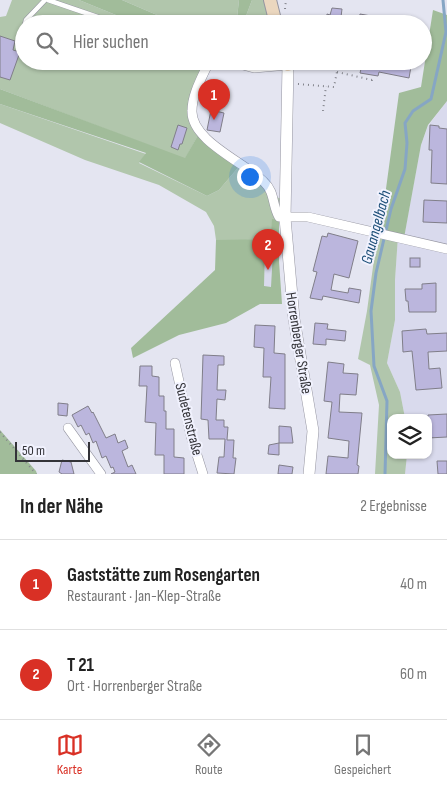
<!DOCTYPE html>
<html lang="de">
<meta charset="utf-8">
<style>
:root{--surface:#fff;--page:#f6f6f6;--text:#222;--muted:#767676;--line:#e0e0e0;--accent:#d93025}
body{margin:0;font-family:"Sofia Sans Condensed",sans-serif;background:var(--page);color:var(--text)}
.controls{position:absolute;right:15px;bottom:15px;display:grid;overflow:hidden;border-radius:10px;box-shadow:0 1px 4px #0004}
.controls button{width:45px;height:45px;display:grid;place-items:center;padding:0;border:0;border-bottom:1px solid var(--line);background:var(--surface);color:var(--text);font:25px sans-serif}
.scale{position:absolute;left:15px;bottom:12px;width:75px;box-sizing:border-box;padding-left:5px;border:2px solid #333338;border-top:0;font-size:14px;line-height:18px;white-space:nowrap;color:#333338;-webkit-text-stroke:4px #f1f2fe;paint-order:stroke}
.you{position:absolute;left:249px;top:176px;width:18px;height:18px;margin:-12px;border:4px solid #fff;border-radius:50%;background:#1a73e8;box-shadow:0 0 0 8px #1a73e833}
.badge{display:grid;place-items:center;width:32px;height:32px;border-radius:50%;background:var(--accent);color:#fff;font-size:16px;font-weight:700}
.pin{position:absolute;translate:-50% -41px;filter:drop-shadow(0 1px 2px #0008)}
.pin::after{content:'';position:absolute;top:26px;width:18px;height:15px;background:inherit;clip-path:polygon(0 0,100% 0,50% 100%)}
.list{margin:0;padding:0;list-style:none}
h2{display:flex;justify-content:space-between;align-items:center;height:65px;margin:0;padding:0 20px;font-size:21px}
h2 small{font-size:16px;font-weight:400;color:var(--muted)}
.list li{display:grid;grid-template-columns:32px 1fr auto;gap:15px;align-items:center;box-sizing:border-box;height:90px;padding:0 20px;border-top:1px solid var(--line)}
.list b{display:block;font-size:19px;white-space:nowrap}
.list p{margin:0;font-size:16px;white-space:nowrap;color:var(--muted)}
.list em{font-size:16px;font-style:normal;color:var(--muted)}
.icon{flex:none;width:28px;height:28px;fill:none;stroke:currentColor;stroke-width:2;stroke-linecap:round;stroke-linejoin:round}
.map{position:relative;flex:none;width:447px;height:474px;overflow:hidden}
.search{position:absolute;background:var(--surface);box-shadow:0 1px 4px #0004;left:15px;right:15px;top:15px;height:55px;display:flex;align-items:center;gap:12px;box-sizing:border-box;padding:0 18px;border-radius:28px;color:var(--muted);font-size:19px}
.sheet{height:245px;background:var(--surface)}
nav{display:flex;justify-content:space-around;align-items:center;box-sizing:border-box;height:70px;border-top:1px solid var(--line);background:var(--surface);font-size:14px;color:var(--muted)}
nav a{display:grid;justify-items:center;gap:2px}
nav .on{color:var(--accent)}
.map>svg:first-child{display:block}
.built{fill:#d9daed}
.green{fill:#b1c6ac}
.forest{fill:#a1bc9a;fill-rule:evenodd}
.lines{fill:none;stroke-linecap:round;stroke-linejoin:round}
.stream{stroke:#86a6c4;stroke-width:3}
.building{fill:#bbb6dd;stroke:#807e89}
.service-casing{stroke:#9595a1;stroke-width:5.5}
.minor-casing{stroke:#9595a1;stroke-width:10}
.tertiary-casing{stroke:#9595a1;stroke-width:12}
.secondary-casing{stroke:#9595a1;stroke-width:14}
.path{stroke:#83848c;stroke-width:2;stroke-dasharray:1 4;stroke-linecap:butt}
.service{stroke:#fff;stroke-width:4.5}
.minor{stroke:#fff;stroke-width:9}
.tertiary{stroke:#fff;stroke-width:11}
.secondary{stroke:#ebd7bf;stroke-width:12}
.labels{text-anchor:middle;stroke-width:4;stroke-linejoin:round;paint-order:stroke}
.street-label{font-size:15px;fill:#333338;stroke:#f1f2fe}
.water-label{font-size:16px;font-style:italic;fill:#1d4f78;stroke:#f1f2fe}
</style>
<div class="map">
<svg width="447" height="474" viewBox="0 0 447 474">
<rect width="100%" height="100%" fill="#e4e5f1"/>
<!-- built -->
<g class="built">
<path d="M 447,101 L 447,474 L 405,474 L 407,455 L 428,455 L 428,418 L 405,418 L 400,392 L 387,363 L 395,320 L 395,280 L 398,236 L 404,237 L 421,145 L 428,126 Z"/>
<path d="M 265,252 L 273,252 L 272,287 L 264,287 Z"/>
</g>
<!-- green -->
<g class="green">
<path d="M 12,0 L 79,0 L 138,24 L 24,24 L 24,61 L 206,61 L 191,113 L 201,130 L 185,159 L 0,89 L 0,17 L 6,16 Z"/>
<path d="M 122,0 L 239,0 L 237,18 L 218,24 L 178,24 Z"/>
<path d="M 252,0 L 264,0 L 271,24 L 243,24 Z"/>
<path d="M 0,104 L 146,154 L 139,163 L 207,196 L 219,190 L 242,163 L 275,196 L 281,199 C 280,210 280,227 270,235 C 261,242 227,240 216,240 L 214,226 L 206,212 L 159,185 L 85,160 L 0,123 Z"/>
<path d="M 378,230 L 398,236 L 395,280 L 395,320 L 387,363 L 400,392 L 405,418 L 391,418 L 391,455 L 407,455 L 405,474 L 375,474 L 379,405 L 370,365 L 358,359 L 367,311 Z"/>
</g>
<!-- forest -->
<g class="forest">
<path d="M 79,0 L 122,0 L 178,24 L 138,24 Z"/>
<path d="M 239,0 L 252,0 L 243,24 L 218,24 L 237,18 Z"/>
<path d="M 433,10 L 447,15 L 447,101 L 428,125 L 421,145 L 404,238 L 373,229 L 374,217 L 382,218 L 399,93 L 421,87 Z"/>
<path d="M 0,89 L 185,158 L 201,130 L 242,163 L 219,190 L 207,196 L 139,162 L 146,153 L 0,104 Z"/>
<path d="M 272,219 L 279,220 L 279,261 L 282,304 L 260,304 L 226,323 L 179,335 L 133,358 L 131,348 L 215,270 L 216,240 L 263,239 L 271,235 ZM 265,252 L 273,252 L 271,287 L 264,286 Z"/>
<path d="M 0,430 L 36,471 L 37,474 L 0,474 Z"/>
</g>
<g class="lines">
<!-- stream -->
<path class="stream" d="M 385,474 L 387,401 L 374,366 L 371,311 L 376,273 L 391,209 L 405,169 L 407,143 L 405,123 L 413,111 L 431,99 L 446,32 L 443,0"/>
</g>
<!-- building -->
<g class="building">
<path d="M 332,8 L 342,9 L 341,17 L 358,20 L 357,24 L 326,24 L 327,14 L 330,15 Z"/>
<path d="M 360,14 L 393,20 L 393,24 L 358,24 Z"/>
<path d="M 0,36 L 15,41 L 13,50 L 20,52 L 10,80 L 0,77 Z"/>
<path d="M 341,61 L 412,61 L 409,78 L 379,72 L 378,76 L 360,73 L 361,69 L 340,65 Z"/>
<path d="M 211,110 L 224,113 L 220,132 L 207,130 Z"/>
<path d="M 178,125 L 187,128 L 182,144 L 180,144 L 178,150 L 171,147 Z"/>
<path d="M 430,125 L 439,126 L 439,128 L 447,129 L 447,184 L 431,183 L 432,150 L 429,150 Z"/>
<path d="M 424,200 L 447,201 L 447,223 L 423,222 Z"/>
<path d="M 328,233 L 358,241 L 349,278 L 334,274 L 331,290 L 348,293 L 349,288 L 361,290 L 359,303 L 323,296 L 322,300 L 310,298 L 317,272 L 313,271 L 322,236 L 327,237 Z"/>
<rect x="410" y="258" width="10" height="9"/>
<path d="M 436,283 L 436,312 L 409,312 L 408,301 L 406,301 L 405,289 L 422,289 L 422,284 Z"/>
<path d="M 315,323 L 328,324 L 327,329 L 346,331 L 345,341 L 326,339 L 326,345 L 313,344 Z"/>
<path d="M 255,325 L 275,326 L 274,353 L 285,354 L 285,409 L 269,408 L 271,377 L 263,377 L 264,348 L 254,347 Z"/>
<path d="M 426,329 L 427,334 L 447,333 L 447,351 L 428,352 L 429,369 L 440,368 L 442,388 L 416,390 L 412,351 L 403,352 L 402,331 Z"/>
<path d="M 203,355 L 224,356 L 224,365 L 218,365 L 217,390 L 226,390 L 225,400 L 217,399 L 216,420 L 224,420 L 224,427 L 228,427 L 227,440 L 234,440 L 233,458 L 236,458 L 234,474 L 217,473 L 219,457 L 224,457 L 225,439 L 209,439 L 208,420 L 201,419 Z"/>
<path d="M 328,362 L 344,364 L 343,373 L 358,374 L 356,395 L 340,394 L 339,412 L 362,413 L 357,465 L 359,466 L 358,474 L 326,474 L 328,456 L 348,458 L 349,441 L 328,438 L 332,402 L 324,401 Z"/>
<path d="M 140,366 L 152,366 L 152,376 L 159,377 L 159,396 L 164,396 L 164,411 L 166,411 L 166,429 L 174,429 L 174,457 L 184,458 L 184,474 L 164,474 L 164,455 L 155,455 L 156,423 L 145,422 L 147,386 L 139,386 Z"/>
<path d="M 58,403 L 68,404 L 67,416 L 58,415 Z"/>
<path d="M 88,406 L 92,413 L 93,412 L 106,438 L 115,434 L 118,443 L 125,440 L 128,448 L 122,451 L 128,467 L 132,465 L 136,474 L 111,474 L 115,472 L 113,467 L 111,468 L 106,456 L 102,458 L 96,441 L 93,443 L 89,433 L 86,435 L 81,425 L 78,427 L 72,415 Z"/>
<path d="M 447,414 L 447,437 L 428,438 L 428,415 Z"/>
<path d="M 279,426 L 291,427 L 293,443 L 279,443 Z"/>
<path d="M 279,443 L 279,455 L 268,454 L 269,445 Z"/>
<path d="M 62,460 L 71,462 L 74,474 L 62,474 L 59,472 Z"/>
<path d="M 437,461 L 447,461 L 447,474 L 438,474 Z"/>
<path d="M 279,465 L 293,467 L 292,474 L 278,474 Z"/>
</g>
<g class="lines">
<defs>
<g id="service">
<path d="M 48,0 L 118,24"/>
<path d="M 25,24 L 26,20 L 45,0"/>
<path d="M 19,44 L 24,28"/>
</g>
<g id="minor">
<path d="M 211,61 L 208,64 C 201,79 192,95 192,111 C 191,141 246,163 264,182 C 275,192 272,205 279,217 L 308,217 L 447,249"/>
<path d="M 228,61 L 254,68 L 288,65"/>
<path d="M 175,363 L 191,436 L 203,474"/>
<path d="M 68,428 L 101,474"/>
</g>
<path id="tertiary" d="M 288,65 L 285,218 L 294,319 L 313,431 L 309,474"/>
<g id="secondary">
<path d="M 270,0 L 276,24"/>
<path d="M 286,61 L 288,65"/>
</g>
</defs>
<!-- service casing -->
<use href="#service" class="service-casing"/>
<!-- minor casing -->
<use href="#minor" class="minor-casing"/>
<!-- tertiary casing -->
<use href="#tertiary" class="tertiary-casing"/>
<!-- secondary casing -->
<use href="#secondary" class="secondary-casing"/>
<!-- path -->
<g class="path">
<path d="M 285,9 L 286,0"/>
<path d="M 337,72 L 372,80 L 372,76"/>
<path d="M 298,84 L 334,87 L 339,61"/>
<path d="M 323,111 L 326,86"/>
<path d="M 0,432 L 36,474"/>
</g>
<!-- service -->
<use href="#service" class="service"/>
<!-- minor -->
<use href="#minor" class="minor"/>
<!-- tertiary -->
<use href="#tertiary" class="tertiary"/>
<!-- secondary -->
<use href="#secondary" class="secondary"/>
</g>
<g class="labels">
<!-- street labels -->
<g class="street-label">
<text transform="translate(299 343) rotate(81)" y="5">Horrenberger Straße</text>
<text transform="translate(189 419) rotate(76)" y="5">Sudetenstraße</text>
</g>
<!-- water labels -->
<g class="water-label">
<text transform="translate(375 227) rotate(-75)" y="6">Gauangelbach</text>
</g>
</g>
</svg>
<div class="controls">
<button><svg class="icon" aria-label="layers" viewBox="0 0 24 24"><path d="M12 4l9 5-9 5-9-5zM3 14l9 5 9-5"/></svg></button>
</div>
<div class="scale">50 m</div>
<div class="you"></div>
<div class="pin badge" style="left:214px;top:120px">1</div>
<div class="pin badge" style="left:268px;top:270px">2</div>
<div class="search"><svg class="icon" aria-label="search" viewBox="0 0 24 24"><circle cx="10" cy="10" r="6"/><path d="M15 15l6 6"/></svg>Hier suchen</div>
</div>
<section class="sheet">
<h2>In der Nähe<small>2 Ergebnisse</small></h2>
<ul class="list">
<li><span class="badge">1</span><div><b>Gaststätte zum Rosengarten</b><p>Restaurant · Jan-Klep-Straße</p></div><em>40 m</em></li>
<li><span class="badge">2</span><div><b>T 21</b><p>Ort · Horrenberger Straße</p></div><em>60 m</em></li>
</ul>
</section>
<nav>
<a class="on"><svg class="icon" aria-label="map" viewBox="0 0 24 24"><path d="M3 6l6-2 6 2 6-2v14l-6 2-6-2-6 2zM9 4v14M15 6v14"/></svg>Karte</a>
<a><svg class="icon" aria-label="directions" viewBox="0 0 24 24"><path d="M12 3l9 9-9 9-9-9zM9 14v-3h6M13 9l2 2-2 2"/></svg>Route</a>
<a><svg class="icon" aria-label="saved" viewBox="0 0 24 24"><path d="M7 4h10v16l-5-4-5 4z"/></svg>Gespeichert</a>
</nav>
